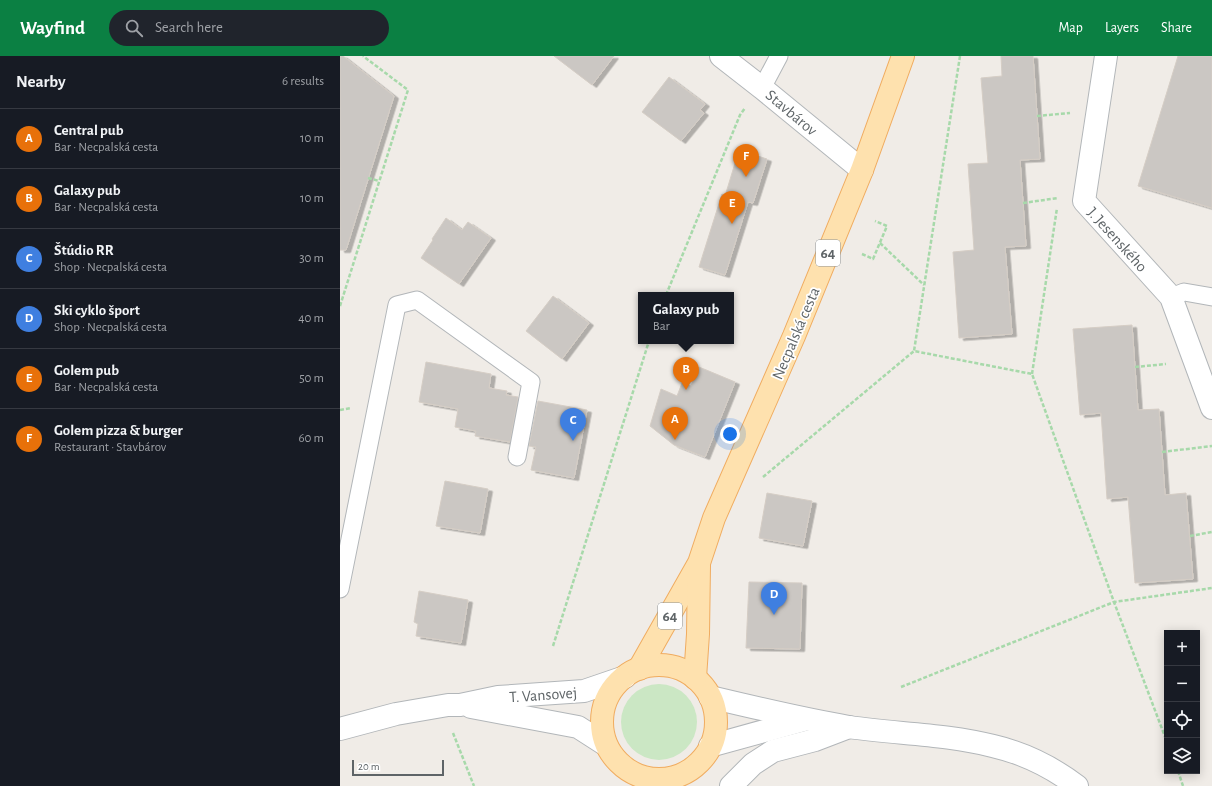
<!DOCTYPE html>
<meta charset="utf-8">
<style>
:root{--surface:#171b24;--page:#20242c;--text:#f1f3f6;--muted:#9ea1a6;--line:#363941;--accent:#0b8043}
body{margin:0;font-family:"Alegreya Sans",sans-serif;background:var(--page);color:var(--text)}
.controls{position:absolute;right:12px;bottom:12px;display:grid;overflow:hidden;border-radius:0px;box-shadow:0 2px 10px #0003}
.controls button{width:36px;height:36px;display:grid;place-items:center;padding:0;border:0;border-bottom:1px solid var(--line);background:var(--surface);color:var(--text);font:20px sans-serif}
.scale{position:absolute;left:12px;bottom:10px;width:92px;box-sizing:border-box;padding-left:4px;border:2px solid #5e6467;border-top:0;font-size:11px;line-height:14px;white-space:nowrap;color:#5e6467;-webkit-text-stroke:3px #fff;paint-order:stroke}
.you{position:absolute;left:390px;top:378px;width:14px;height:14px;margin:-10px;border:3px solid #fff;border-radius:50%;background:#1a73e8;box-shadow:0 0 0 6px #1a73e833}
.badge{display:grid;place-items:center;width:26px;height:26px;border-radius:50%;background:var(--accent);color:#fff;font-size:13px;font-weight:700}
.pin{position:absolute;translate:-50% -33px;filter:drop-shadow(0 1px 2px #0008)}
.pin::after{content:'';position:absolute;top:21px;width:14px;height:12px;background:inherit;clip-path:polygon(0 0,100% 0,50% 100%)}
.popup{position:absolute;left:298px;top:236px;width:96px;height:52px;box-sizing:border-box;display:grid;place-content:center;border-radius:0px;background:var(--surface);filter:drop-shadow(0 1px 3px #0005);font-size:13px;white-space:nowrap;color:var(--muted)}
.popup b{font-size:15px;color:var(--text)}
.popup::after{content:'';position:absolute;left:50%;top:100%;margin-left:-8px;border:8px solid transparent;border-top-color:var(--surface)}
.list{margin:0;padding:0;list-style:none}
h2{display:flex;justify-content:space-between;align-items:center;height:52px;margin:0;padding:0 16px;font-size:17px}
h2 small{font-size:13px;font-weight:400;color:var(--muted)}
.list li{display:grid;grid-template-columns:26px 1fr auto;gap:12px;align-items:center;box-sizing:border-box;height:60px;padding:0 16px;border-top:1px solid var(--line)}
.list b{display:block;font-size:15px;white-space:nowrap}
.list p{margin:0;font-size:13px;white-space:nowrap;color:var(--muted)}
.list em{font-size:13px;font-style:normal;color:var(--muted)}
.icon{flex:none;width:22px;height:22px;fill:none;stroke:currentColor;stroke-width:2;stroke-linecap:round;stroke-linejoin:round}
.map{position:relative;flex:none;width:872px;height:730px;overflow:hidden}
header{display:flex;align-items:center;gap:24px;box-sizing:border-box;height:56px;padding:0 20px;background:var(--accent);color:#fff}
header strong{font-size:19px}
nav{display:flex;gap:22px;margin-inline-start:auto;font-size:14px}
.search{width:280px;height:36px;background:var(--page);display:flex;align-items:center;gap:10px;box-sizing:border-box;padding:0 14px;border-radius:22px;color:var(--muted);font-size:15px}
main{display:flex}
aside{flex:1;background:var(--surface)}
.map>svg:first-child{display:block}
.green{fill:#cbe7c4}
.building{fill:#cbc7c3;stroke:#d5cdc5;filter:url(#shadow)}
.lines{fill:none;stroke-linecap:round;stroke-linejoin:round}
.service-casing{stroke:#b2b6b9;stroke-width:19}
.minor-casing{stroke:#b2b6b9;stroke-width:24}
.tertiary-casing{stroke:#b2b6b9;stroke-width:24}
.primary-casing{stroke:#f0ac60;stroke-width:24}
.path{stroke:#a7d9aa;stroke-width:2.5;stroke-dasharray:4 2;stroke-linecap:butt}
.service{stroke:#fff;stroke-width:17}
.minor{stroke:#fff;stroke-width:22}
.tertiary{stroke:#fff;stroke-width:22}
.primary{stroke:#fee1ae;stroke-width:22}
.labels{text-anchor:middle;stroke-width:3.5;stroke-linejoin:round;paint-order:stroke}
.shield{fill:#fff;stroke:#8e9295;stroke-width:1}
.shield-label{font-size:15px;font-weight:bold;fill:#5e6467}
.street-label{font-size:16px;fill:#5e6467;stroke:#fff}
</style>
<header>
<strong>Wayfind</strong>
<div class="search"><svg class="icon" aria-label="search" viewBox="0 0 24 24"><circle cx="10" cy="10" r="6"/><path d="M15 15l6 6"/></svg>Search here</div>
<nav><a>Map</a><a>Layers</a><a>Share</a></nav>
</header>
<main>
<aside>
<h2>Nearby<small>6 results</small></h2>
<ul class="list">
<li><span class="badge" style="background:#e8710a">A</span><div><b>Central pub</b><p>Bar · Necpalská cesta</p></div><em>10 m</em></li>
<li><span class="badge" style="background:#e8710a">B</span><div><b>Galaxy pub</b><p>Bar · Necpalská cesta</p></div><em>10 m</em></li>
<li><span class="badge" style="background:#3f7fe0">C</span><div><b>Štúdio RR</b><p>Shop · Necpalská cesta</p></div><em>30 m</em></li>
<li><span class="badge" style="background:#3f7fe0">D</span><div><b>Ski cyklo šport</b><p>Shop · Necpalská cesta</p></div><em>40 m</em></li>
<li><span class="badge" style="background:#e8710a">E</span><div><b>Golem pub</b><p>Bar · Necpalská cesta</p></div><em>50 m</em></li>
<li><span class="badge" style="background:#e8710a">F</span><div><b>Golem pizza &amp; burger</b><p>Restaurant · Stavbárov</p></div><em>60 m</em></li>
</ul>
</aside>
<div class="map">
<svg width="872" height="730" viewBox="0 0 872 730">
<defs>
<filter id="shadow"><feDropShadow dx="4.5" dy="2.5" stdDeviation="0" flood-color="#0004"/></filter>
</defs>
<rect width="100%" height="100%" fill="#f0ece7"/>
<!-- green -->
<circle class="green" cx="319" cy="666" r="38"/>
<!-- building -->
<g class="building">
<path d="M 0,0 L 3,0 L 54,40 L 6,194 L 0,194 Z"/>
<path d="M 214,0 L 274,0 L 252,29 Z"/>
<path d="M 661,0 L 693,0 L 700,103 L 680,104 L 686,190 L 665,191 L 672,278 L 619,282 L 613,196 L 634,194 L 628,108 L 648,107 L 641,22 L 662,20 Z"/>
<path d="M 838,0 L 872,0 L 872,152 L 798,130 Z"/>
<path d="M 329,21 L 365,48 L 360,54 L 364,57 L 341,85 L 302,56 Z"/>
<path d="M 399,94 L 427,103 L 413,147 L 408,146 L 385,219 L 359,211 L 382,138 L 385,140 Z"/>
<path d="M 106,162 L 122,174 L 128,166 L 151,182 L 119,228 L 81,202 L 93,184 L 92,183 Z"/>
<path d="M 213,240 L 249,267 L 222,303 L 186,275 Z"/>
<path d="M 792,269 L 798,354 L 819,353 L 825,439 L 846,437 L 853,523 L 795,527 L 788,441 L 767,443 L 761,357 L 740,359 L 733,273 Z"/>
<path d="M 86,306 L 151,318 L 149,332 L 167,335 L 166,339 L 178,341 L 170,386 L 135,380 L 136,375 L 115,371 L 118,353 L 79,346 Z"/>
<path d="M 359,311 L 395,326 L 365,401 L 334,389 L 310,370 L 321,333 L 337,340 L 342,327 L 351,330 Z"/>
<path d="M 198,345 L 247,354 L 234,422 L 191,414 L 196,391 L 189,390 Z"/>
<path d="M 105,425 L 148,433 L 140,477 L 96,470 Z"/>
<path d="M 427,437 L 472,445 L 463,490 L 419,482 Z"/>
<path d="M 409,526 L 462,527 L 460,593 L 406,592 Z"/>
<path d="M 79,535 L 128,544 L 121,587 L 76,580 L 78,568 L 74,566 Z"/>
</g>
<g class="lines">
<defs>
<g id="service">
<path d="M 422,32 L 439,0"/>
<path d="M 831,241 L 844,236 L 872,241"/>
<path d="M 0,533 L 57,249 L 77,244 L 191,326 L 177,401"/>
</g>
<g id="minor">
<path d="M 381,0 L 422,32 L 522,114"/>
<path d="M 766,0 L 744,145 L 831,241 L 872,352"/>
<path d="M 131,651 L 238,671 L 266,689"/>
<path d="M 0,673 L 56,658 L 108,649 L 120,649 L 158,641 L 244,635 L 285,621"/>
</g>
<g id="tertiary">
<path d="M 370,641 C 416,652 462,663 509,671 C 557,678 606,678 653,690 C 683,697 713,712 737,730"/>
<path d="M 370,690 L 464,664"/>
<path d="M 391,730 L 413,708 L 433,695 L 475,684 L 509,671"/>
</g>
<g id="primary">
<circle cx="319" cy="666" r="57"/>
<path d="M 299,613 L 359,507 L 374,462 L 454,280 L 522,114 L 563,0"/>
<path d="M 355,622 L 358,578 L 359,510"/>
</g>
</defs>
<!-- service casing -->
<use href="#service" class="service-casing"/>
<!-- minor casing -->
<use href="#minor" class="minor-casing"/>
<!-- tertiary casing -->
<use href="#tertiary" class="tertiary-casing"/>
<!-- primary casing -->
<use href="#primary" class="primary-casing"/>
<!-- path -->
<g class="path">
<path d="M 620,0 L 574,295 L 692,318 L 774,546 L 827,686"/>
<path d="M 697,60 L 730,57"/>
<path d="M 28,122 L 39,125"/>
<path d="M 683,147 L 718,142"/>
<path d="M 540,187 L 584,229"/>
<path d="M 522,198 L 533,203 L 547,170 L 535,165"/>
<path d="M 326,239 L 400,59 L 405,52"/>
<path d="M 0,250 L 68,34 L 23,0"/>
<path d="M 795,311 L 826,308"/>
<path d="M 692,318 L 717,152"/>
<path d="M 0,354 L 11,352"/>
<path d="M 822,396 L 872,390"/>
<path d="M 423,421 L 574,295"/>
<path d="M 850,480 L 872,476"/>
<path d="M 213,590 L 309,285"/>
<path d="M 561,631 L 774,546 L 872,532"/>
<path d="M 113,677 L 134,730"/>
<path d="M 838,715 L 843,730"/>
</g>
<!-- service -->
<use href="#service" class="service"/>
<!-- minor -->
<use href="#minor" class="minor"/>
<!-- tertiary -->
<use href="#tertiary" class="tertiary"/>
<!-- primary -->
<use href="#primary" class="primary"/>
</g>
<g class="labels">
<!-- shield labels -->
<g class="shield">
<rect x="476" y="184" width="24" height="26" rx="3"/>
<rect x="318" y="547" width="24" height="26" rx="3"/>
</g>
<g class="shield-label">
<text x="488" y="202">64</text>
<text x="330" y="565">64</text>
</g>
<!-- street labels -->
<g class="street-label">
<text transform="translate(452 56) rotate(40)" y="6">Stavbárov</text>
<text transform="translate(778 183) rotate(48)" y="6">J. Jesenského</text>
<text transform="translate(455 277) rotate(-67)" y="6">Necpalská cesta</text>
<text transform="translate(203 638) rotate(-4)" y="6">T. Vansovej</text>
</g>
</g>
</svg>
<div class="controls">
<button>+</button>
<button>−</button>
<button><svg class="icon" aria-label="locate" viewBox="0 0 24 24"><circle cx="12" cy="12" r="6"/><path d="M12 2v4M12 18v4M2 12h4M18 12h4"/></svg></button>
<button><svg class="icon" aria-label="layers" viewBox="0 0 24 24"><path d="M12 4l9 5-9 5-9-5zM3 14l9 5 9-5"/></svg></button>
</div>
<div class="scale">20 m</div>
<div class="you"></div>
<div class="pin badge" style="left:335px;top:384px;background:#e8710a">A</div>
<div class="pin badge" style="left:346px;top:334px;background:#e8710a">B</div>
<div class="popup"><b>Galaxy pub</b>Bar</div>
<div class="pin badge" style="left:233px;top:385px;background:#3f7fe0">C</div>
<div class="pin badge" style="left:434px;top:559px;background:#3f7fe0">D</div>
<div class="pin badge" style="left:392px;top:168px;background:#e8710a">E</div>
<div class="pin badge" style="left:406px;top:121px;background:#e8710a">F</div>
</div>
</main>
